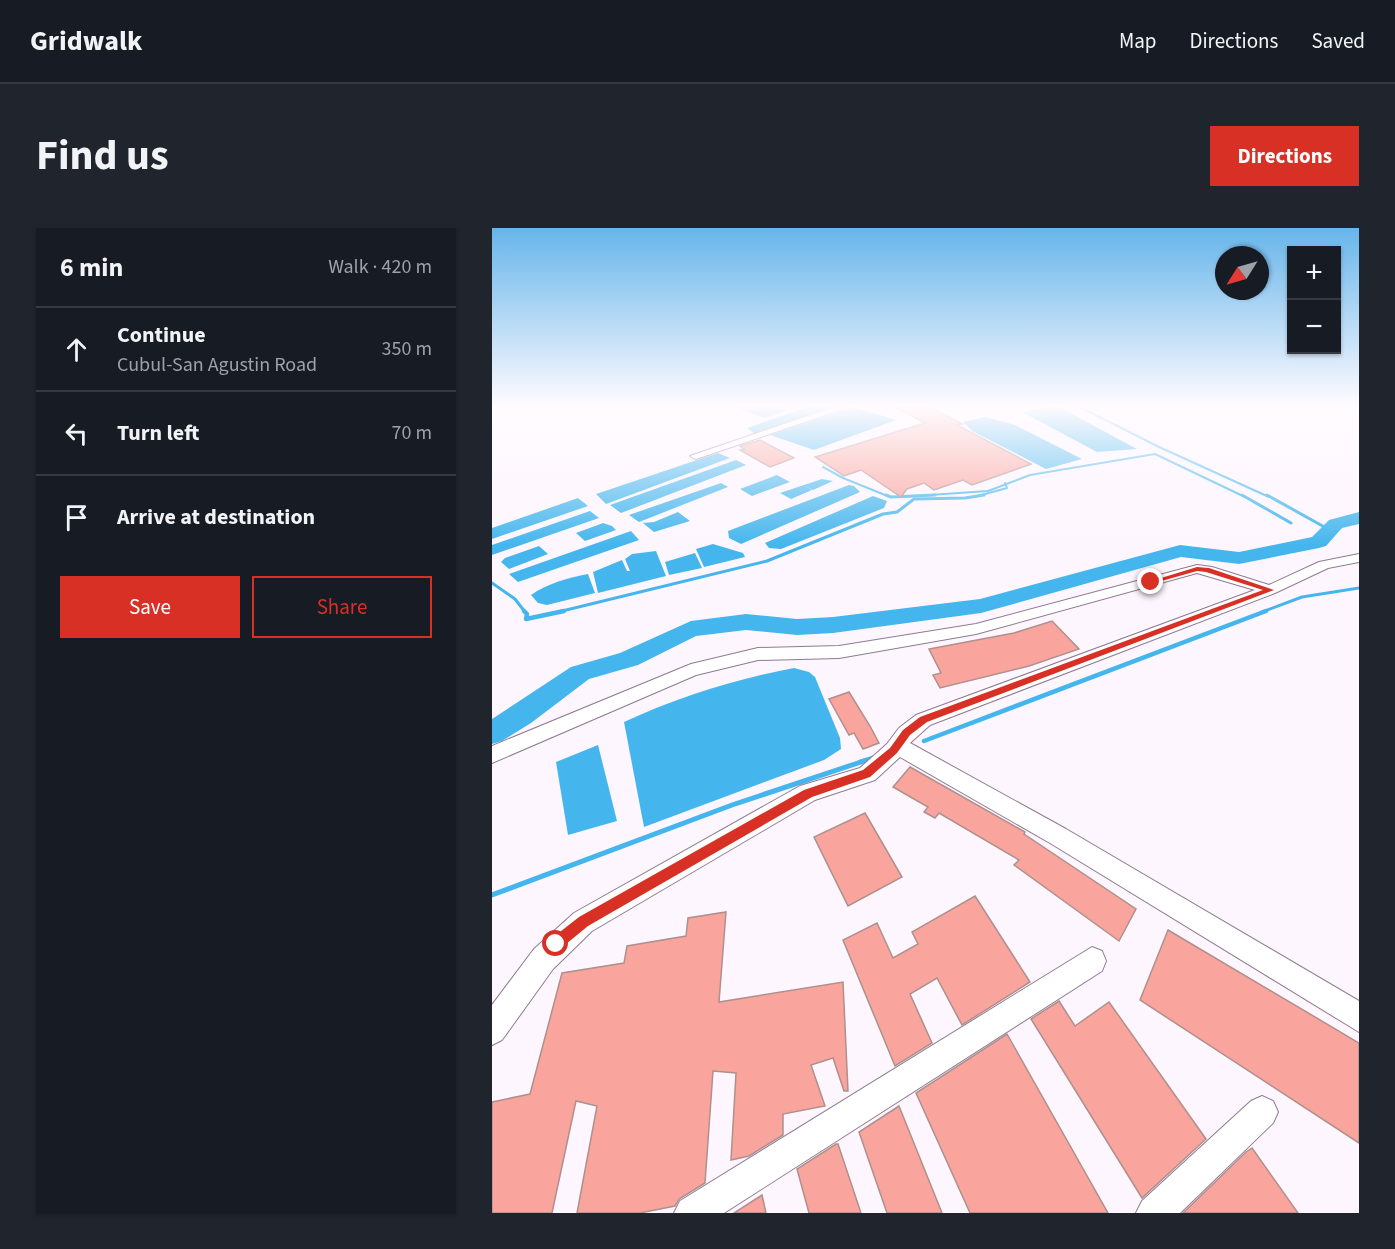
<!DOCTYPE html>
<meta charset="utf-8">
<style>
:root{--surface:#171b24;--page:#20242c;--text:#f1f3f6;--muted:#9ea1a6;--line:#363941;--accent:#d93025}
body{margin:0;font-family:"Source Sans 3",sans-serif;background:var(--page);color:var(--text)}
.controls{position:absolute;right:18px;top:18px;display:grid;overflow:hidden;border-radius:0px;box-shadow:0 2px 4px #0004}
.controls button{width:54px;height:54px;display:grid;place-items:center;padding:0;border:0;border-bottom:2px solid var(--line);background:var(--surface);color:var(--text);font:30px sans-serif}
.compass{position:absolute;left:723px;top:18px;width:54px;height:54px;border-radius:50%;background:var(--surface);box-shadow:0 2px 4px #0004;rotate:233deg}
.stop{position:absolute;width:18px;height:18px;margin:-14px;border:4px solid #d93025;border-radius:50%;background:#fff}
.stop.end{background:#d93025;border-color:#fff;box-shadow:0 2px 6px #0008}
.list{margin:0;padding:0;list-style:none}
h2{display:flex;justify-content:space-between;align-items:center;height:78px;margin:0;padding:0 24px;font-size:26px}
h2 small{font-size:20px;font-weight:400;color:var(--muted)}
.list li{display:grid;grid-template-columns:39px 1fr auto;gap:18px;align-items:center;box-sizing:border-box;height:84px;padding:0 24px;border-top:2px solid var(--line)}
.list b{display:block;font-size:22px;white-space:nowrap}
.list p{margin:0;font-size:20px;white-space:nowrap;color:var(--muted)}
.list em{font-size:20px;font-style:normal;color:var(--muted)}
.actions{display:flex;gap:12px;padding:18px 24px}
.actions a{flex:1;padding:14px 0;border:2px solid var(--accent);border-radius:0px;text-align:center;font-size:21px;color:var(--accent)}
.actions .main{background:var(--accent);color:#fff}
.icon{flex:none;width:33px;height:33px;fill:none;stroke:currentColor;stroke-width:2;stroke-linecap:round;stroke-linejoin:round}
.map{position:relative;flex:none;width:867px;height:985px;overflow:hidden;border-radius:0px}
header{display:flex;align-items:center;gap:36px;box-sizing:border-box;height:84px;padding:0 30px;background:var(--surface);border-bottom:2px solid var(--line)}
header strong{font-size:28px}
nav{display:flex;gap:33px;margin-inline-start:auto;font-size:21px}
.intro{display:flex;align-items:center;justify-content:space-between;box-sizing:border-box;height:144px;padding:0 36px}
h1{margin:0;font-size:42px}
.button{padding:15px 27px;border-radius:0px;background:var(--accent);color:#fff;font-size:21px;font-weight:700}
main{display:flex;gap:36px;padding:0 36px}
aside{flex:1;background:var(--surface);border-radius:0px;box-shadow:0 2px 4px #0004}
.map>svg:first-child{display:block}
.water{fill:#45b6ed}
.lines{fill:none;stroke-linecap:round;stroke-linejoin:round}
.stream-far3{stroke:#45b6ed;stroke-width:2}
.stream-far2{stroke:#45b6ed;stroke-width:3}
.stream-far1{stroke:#45b6ed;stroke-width:4.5}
.stream{stroke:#45b6ed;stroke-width:5}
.river{fill:#45b6ed;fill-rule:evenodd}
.building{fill:#f9a49d;stroke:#ae908d;stroke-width:1.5}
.minor-casing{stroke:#8f7b8f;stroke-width:2}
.minor{fill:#fff;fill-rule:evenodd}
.route{fill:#d93025}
</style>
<header>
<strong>Gridwalk</strong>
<nav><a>Map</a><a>Directions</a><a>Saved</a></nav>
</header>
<div class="intro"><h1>Find us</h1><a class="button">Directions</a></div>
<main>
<aside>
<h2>6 min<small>Walk · 420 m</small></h2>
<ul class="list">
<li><svg class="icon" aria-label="ahead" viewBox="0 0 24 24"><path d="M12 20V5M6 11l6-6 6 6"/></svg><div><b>Continue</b><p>Cubul-San Agustin Road</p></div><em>350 m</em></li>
<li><svg class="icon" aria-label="left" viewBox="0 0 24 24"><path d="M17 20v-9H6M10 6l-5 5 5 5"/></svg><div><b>Turn left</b></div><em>70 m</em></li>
<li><svg class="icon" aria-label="arrive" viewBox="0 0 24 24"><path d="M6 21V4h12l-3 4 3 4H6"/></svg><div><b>Arrive at destination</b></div></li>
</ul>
<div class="actions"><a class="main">Save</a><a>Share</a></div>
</aside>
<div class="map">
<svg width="867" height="985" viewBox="0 0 867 985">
<rect width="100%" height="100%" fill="#fef6fe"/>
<!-- water -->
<g class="water">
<path d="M 244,179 L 292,179 L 294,183 L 272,190 Z"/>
<path d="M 316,179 L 342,179 L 263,206 L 255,200 Z"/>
<path d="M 362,179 L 404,192 L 322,222 L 278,207 Z"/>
<path d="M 560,179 L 567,179 L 645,221 L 605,224 L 530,184 Z"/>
<path d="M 494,189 L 523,197 L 590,231 L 554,241 L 480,203 L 471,194 Z"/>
<path d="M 226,225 L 238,230 L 114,276 L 104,266 Z"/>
<path d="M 244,232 L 254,237 L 129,285 L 118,277 Z"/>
<path d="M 285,247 L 298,254 L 260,268 L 248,261 Z"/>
<path d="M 330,251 L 341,253 L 321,262 L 313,258 L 320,262 L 299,271 L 288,265 Z"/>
<path d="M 229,255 L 236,259 L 147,294 L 137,287 Z"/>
<path d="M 357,257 L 362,258 L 368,264 L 249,316 L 237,310 L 236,303 Z"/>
<path d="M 381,268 L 395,273 L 392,280 L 289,321 L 277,320 L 273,315 Z"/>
<path d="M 86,270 L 96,278 L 0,311 L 0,300 Z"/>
<path d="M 98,283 L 107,290 L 0,327 L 0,317 Z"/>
<path d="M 186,284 L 198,293 L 162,304 L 151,295 L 162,294 Z"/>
<path d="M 111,295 L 120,298 L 124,302 L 93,313 L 84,305 Z"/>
<path d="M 139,303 L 147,312 L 26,354 L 17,346 Z"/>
<path d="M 221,316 L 251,325 L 253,329 L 212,339 L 204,321 Z"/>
<path d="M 47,318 L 56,326 L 17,341 L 9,334 L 13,330 Z"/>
<path d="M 164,323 L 174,348 L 106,365 L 101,344 L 130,332 L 135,343 L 138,343 L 133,331 L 140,326 Z"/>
<path d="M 203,325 L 210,340 L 177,347 L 173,334 Z"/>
<path d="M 96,346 L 103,365 L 55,377 L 46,375 L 39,367 C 56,355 76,350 96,346 Z"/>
<path d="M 302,440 L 317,444 L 323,449 L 348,510 L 349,521 L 332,532 L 152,599 L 132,494 C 186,469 244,451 302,440 Z"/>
<path d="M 106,517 L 125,593 L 76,607 L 64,534 Z"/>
</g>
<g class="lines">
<!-- stream-far3 -->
<g class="stream-far3">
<path d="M 588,179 L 665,218 L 777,269"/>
<path d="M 331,239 L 351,250 L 398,269"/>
<path d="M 408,269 L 496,263 L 538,247 L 663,226 L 753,269"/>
<path d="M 482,269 L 515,260 L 513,255"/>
</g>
<!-- stream-far2 -->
<g class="stream-far2">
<path d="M 394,267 L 399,269 L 443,267"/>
<path d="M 750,267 L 799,295"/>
<path d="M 775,267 L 836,301"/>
<path d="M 0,355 L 23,371 L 33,384"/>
<path d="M 66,384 L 275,333 L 391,286 L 405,284 L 422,271 L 473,270 L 492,267"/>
<path d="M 770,384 L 810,369 L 867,360"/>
</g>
<!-- stream-far1 -->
<g class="stream-far1">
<path d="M 32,383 L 35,386 L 34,391 L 72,383"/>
<path d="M 432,513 L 774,383"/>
<path d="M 368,534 L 384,529"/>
</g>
<!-- stream -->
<path class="stream" d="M 0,667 L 240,577 L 372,533"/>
<!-- river -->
<path class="river" d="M 867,284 L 867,296 L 850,300 L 834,318 L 827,320 L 747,336 L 689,329 L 489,385 L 341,405 L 305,407 L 254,402 L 204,408 L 146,437 L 97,451 L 39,495 L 10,513 L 0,516 L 0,491 L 79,439 L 128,425 L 199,393 L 254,386 L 305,391 L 341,389 L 488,371 L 688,317 L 747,324 L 820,309 L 837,292 Z"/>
</g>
<!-- building -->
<g class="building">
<path d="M 403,179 L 439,179 L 470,196 L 465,197 L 539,236 L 480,257 L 471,252 L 442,262 L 432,255 L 415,261 L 409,269 L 369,242 L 352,248 L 323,229 L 433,195 Z"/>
<path d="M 268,212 L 302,230 L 278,239 L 248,222 L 252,221 L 248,218 Z"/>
<path d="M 560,393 L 587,421 L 537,438 L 448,460 L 441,447 L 449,445 L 437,421 L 522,405 Z"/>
<path d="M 357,464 L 378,498 L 387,515 L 371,521 L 362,505 L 357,507 L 337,471 Z"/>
<path d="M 418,539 L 533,604 L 532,606 L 644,681 L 627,713 L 522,637 L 527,632 L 447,585 L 443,590 L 432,584 L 436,579 L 401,559 Z"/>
<path d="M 373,585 L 410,649 L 356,678 L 322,609 Z"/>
<path d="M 483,668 L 538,754 L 470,797 L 445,750 L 418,766 L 440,815 L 403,838 L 351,712 L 385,695 L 401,730 L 426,716 L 420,704 Z"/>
<path d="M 234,684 L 227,774 L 351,754 L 356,863 L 352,863 L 341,830 L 319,837 L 333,878 L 291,886 L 291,907 L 257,928 L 239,932 L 244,845 L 221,843 L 213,955 L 187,971 L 183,978 L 148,985 L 85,985 L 105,878 L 84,873 L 60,985 L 0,985 L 0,874 L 38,866 L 70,745 L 132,735 L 135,718 L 194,708 L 196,690 Z"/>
<path d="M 676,702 L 867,815 L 867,915 L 648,772 Z"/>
<path d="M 567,773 L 583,798 L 617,774 L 714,911 L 650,970 L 539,791 Z"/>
<path d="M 515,806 L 616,985 L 478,985 L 424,865 Z"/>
<path d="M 407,878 L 450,985 L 395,985 L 367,904 Z"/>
<path d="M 344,916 L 346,916 L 369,985 L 317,985 L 305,941 Z"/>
<path d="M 760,920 L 806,985 L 691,985 L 754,924 Z"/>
<path d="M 270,967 L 274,985 L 242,985 Z"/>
</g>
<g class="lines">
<defs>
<g id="minor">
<path d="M 342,179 L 357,179 L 207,230 L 203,231 L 198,228 Z"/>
<path d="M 867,326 L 867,334 L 836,340 L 783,365 L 438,497 L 418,515 L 574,601 L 867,773 L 867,804 L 558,615 L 408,529 L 383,552 L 323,572 L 100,703 L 61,741 L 10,812 L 0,817 L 0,777 L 42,721 L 82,685 L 308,558 L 368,540 L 395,516 L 407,500 L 424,487 L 763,362 L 705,345 L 484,406 L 347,430 L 266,432 L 204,447 L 0,535 L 0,518 L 199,436 L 266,420 L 347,418 L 484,396 L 705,337 L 720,339 L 777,357 L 827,334 Z"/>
<path d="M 600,719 L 610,723 L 614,733 L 610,743 L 232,985 L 182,985 L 188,973 Z"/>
<path d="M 770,868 L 781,873 L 786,884 L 781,895 L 688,985 L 644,985 L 650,973 L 759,873 Z"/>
</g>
</defs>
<!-- minor casing -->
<use href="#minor" class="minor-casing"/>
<!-- minor -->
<use href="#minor" class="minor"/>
</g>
<!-- sky -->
<linearGradient id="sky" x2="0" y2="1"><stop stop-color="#67b5ea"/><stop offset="0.56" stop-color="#fffbff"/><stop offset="1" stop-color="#fffbff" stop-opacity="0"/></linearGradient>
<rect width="867" height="317" fill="url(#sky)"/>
<!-- route -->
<path class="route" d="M 705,339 L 717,340 L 782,362 L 435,494 L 418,507 L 405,525 L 378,549 L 320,569 L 96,698 L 68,721 L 64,722 L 59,721 L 57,716 L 59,711 L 87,689 L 312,562 L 371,542 L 398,520 L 411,502 L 428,489 L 771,362 L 714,344 L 705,343 L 659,356 L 656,354 Z"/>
</svg>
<div class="controls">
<button>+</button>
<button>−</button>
</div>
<svg class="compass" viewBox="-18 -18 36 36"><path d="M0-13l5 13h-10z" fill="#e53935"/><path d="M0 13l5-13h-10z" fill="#9ea1a6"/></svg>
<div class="stop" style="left:64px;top:716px"></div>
<div class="stop end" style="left:659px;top:354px"></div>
</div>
</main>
